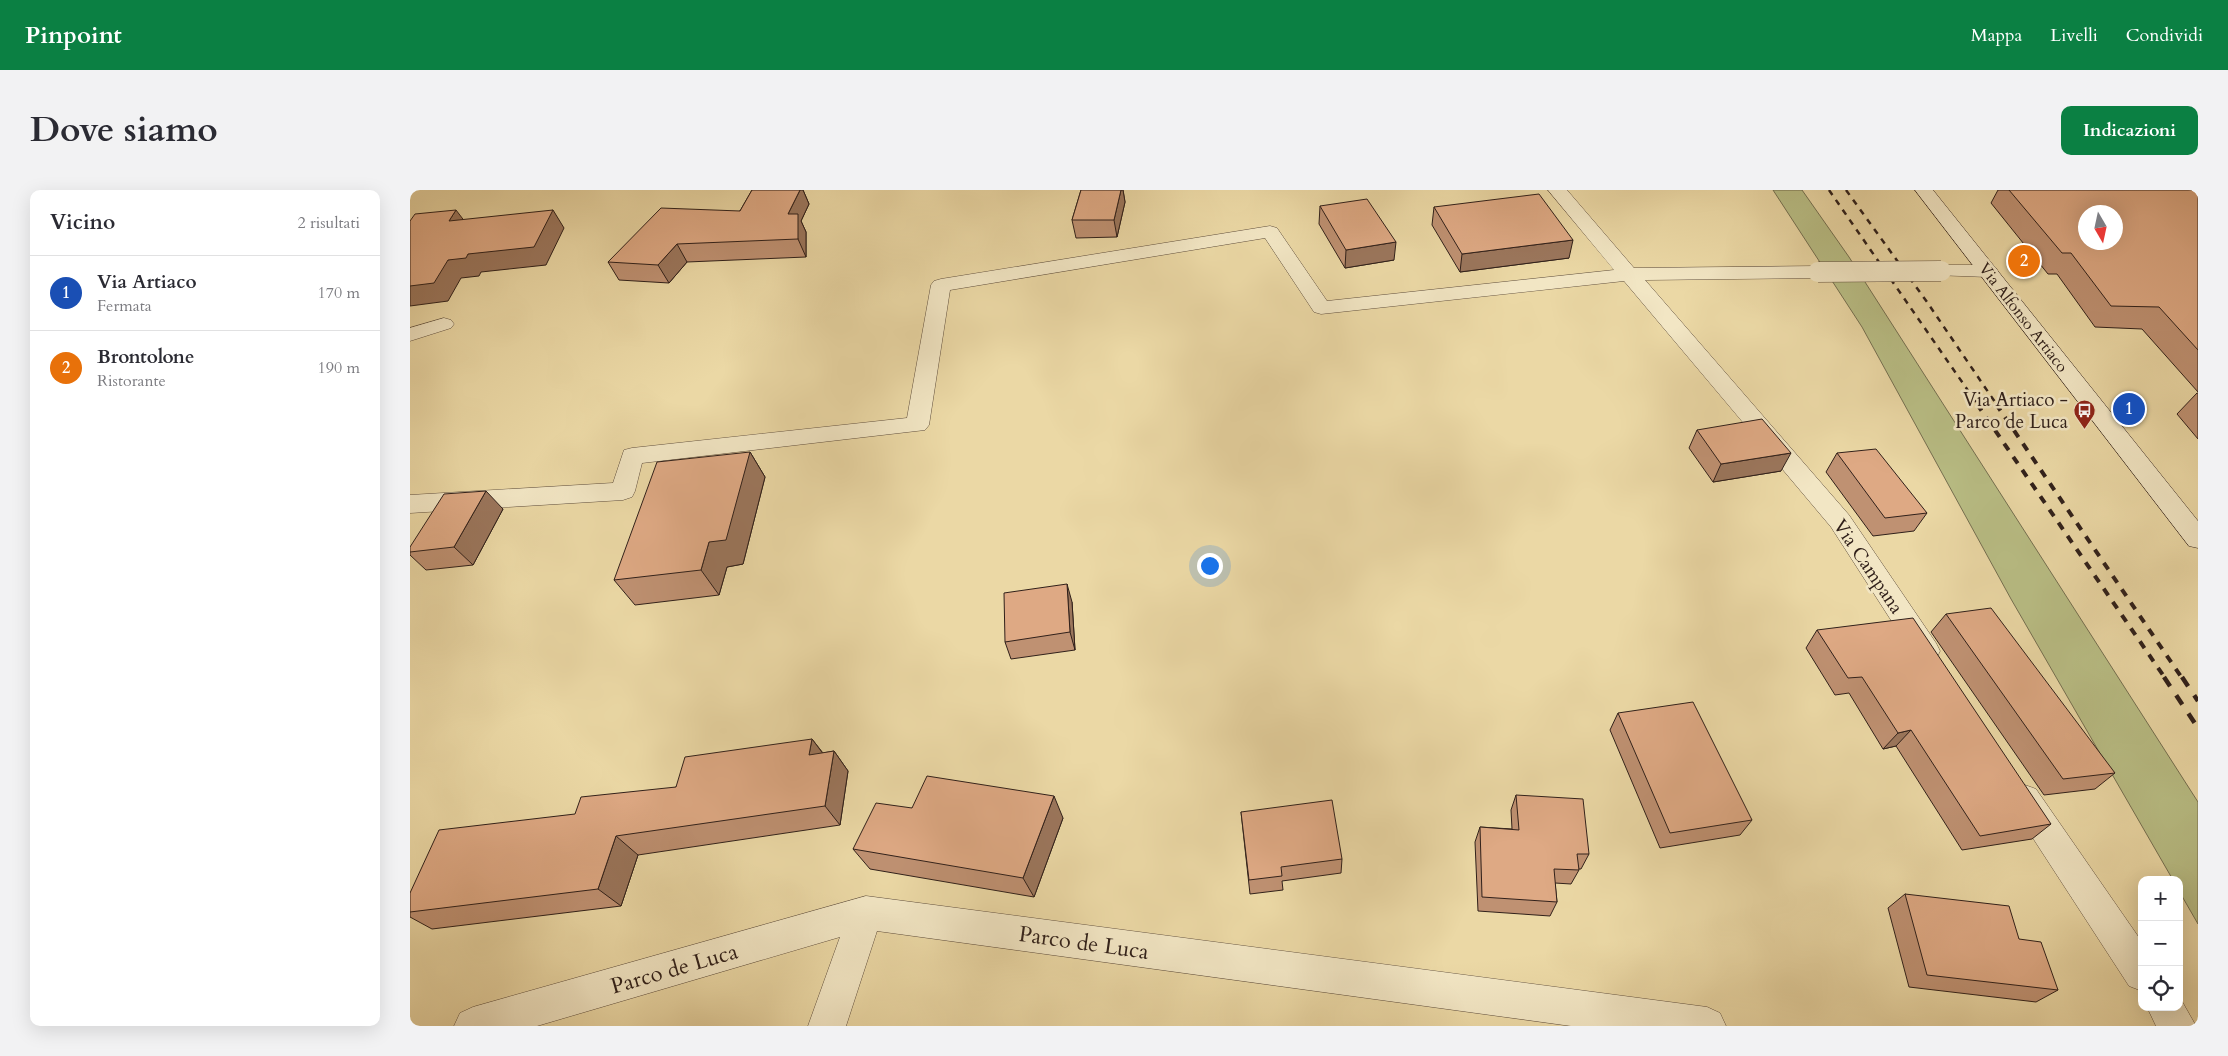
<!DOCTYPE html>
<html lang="it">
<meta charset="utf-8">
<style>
:root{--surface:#fff;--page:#f2f2f3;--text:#2b2b33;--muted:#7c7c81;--line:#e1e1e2;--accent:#0b8043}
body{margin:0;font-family:Cardo,serif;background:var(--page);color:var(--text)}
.controls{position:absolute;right:15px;bottom:15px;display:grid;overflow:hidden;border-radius:10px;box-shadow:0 5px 20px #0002}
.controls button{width:45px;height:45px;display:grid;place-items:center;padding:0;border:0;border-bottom:1px solid var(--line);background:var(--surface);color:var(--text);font:25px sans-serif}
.compass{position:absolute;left:1668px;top:15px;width:45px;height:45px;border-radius:50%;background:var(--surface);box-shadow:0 5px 20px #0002;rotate:171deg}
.you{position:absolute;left:799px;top:375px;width:18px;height:18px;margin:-12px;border:4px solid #fff;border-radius:50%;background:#1a73e8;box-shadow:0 0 0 8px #1a73e833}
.badge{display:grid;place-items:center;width:32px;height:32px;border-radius:50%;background:var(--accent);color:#fff;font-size:16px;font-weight:700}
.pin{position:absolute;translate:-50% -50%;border:2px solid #fff;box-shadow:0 1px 5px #0006}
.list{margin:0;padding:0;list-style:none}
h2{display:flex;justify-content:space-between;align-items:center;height:65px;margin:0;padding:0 20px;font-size:21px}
h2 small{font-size:16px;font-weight:400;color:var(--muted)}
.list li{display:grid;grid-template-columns:32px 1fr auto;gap:15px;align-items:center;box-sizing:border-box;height:75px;padding:0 20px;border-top:1px solid var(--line)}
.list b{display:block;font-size:19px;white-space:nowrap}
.list p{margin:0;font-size:16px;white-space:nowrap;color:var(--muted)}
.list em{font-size:16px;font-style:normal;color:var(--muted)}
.icon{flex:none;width:28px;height:28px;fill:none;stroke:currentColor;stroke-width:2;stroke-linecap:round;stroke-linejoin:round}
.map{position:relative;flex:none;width:1788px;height:836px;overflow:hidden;border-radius:10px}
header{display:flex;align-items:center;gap:30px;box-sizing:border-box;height:70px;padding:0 25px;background:var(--accent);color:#fff}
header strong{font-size:24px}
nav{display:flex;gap:28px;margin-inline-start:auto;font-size:18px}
.intro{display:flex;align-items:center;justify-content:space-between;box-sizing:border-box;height:120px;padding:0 30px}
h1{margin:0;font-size:35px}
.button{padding:12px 22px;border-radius:10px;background:var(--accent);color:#fff;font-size:18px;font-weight:700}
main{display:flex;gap:30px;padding:0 30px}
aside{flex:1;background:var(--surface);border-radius:10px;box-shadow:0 5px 20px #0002}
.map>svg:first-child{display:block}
.green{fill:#b9be85;stroke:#746f50}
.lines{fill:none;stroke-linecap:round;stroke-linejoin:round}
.minor-casing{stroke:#5f4e3d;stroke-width:1}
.secondary-casing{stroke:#30201a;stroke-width:1}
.minor{fill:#f2e6c4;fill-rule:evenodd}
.secondary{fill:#f2e6c4;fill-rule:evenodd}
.rail-far2{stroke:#30201a;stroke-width:2.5;stroke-dasharray:6 6;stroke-linecap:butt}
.rail-far1{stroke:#30201a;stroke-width:4;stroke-dasharray:8 8;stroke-linecap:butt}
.rail{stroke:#30201a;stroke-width:4.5;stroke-dasharray:11 11;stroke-linecap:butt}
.minor-bridge-casing{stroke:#5f4e3d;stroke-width:21;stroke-linecap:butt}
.minor-bridge{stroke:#f2e6c4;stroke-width:20}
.wall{fill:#bf9172;stroke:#30201a}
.shaded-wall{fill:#9b765c;stroke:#30201a}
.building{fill:#dea984;stroke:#30201a;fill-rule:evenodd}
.labels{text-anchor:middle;stroke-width:5;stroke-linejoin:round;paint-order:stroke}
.far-street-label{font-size:16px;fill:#30201a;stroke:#f2e6c4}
.poi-label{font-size:19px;fill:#30201a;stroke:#f2e6c4;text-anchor:end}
.street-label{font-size:19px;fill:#30201a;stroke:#f2e6c4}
.near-street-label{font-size:22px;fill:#30201a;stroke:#f2e6c4}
</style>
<header>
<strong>Pinpoint</strong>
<nav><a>Mappa</a><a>Livelli</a><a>Condividi</a></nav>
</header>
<div class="intro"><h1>Dove siamo</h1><a class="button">Indicazioni</a></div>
<main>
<aside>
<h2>Vicino<small>2 risultati</small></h2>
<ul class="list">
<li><span class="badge" style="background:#1a4fb4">1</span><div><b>Via Artiaco</b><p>Fermata</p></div><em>170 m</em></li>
<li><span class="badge" style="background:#e8710a">2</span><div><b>Brontolone</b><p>Ristorante</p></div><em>190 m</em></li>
</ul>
</aside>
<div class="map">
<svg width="1788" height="836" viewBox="0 0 1788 836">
<rect width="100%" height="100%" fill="#ebd8a5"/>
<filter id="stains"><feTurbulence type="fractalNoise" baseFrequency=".004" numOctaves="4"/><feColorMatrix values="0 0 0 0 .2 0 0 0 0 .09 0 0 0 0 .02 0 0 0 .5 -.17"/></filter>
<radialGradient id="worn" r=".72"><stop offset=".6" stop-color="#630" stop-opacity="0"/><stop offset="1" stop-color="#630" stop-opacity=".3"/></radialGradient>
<!-- green -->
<path class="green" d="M 1363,0 L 1392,0 L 1439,67 L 1788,612 L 1788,734 L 1769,701 L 1769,690 L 1763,690 L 1601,409 L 1452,137 Z"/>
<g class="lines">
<defs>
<g id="minor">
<path d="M 1138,0 L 1157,0 L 1224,78 L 1408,76 L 1415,78 L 1418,82 L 1415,86 L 1408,88 L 1235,90 L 1439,325 L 1526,453 L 1530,461 L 1526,469 L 1516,472 L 1506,469 L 1421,337 L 1214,91 L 911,124 L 904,122 L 855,48 L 540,100 L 519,235 L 515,240 L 232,273 L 225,301 L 222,307 L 213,310 L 0,323 L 0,305 L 203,293 L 214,260 L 222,258 L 497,228 L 521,95 L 524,91 L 531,89 L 860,36 L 867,38 L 917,111 L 1204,80 Z"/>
<path d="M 1531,75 L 1578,75 L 1585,77 L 1588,81 L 1585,85 L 1578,87 L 1524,85 L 1521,81 L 1524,77 Z"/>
<path d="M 34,128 L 41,130 L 44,134 L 41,138 L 0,151 L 0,138 Z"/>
<path d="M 1615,595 L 1626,599 L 1732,752 L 1732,801 L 1719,796 L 1604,619 L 1599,609 L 1604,599 Z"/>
<path d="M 456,706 L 1297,817 L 1310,823 L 1316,836 L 1161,836 L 467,741 L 436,836 L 398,836 L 430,747 L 127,836 L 44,836 L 50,823 L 63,817 Z"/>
<path d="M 1769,806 L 1786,836 L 1746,836 L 1737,817 L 1769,817 Z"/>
</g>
<path id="secondary" d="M 1505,0 L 1523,0 L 1788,331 L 1788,358 L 1779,356 Z"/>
</defs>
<!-- minor casing -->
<use href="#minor" class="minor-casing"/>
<!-- secondary casing -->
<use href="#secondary" class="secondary-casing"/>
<!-- minor -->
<use href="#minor" class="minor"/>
<!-- secondary -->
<use href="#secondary" class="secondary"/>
<!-- rail-far2 -->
<g class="rail-far2">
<path d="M 1419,0 L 1568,215"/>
<path d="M 1436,0 L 1517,112 L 1587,215"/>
</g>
<!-- rail-far1 -->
<g class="rail-far1">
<path d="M 1567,214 L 1755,488"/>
<path d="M 1586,214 L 1772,488"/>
</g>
<!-- rail -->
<g class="rail">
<path d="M 1754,487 L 1788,538"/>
<path d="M 1772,487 L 1788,511"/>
</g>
<defs>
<path id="minor-bridge" d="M 1408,82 L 1531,81"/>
</defs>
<!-- minor-bridge casing -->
<use href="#minor-bridge" class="minor-bridge-casing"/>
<!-- minor-bridge -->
<use href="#minor-bridge" class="minor-bridge"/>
</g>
<!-- wall -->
<g class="wall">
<path d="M 342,0 L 393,0 L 399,14 L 391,31 L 396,42 L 396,67 L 277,72 L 259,93 L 209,90 L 198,72 L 330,21 Z"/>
<path d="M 671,0 L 713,0 L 715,12 L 707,47 L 666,48 L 662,30 Z"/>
<path d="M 1588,0 L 1788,0 L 1788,202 L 1732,139 L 1685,137 L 1647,84 L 1638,84 L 1581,13 Z"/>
<path d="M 910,16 L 984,70 L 935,78 L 909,34 Z"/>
<path d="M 1024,17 L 1159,68 L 1050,82 L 1022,35 Z"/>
<path d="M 1787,203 L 1788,203 L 1788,249 L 1767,224 Z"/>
<path d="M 1287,240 L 1371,281 L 1303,292 L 1279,258 Z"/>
<path d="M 340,262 L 355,287 L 333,374 L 317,377 L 309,405 L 225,415 L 204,390 Z"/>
<path d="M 1427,263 L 1517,323 L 1504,341 L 1463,346 L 1416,282 Z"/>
<path d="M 93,319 L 63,375 L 16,380 L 0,365 L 0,357 Z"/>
<path d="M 662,412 L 665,460 L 601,469 L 595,452 Z"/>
<path d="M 1536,424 L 1705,583 L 1685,599 L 1634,605 L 1521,442 Z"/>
<path d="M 1407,440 L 1641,634 L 1622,649 L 1552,660 L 1486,556 L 1473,559 L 1439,503 L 1425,505 L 1396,458 Z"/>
<path d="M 1208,523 L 1342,630 L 1330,645 L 1250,658 L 1200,540 Z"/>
<path d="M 402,549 L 413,563 L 424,561 L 438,581 L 430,635 L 228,665 L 211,716 L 22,739 L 0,727 L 0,703 L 266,597 Z"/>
<path d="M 1106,605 L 1179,664 L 1171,679 L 1168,679 L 1169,680 L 1161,694 L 1145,693 L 1147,712 L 1140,726 L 1068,721 L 1065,652 L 1070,637 L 1102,639 L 1101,620 Z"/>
<path d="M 502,618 L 653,628 L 624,707 L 460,679 L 443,659 Z"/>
<path d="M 831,622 L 932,669 L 931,683 L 872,691 L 873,700 L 840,704 Z"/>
<path d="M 1495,704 L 1609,749 L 1648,800 L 1626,812 L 1499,797 L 1478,718 Z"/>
</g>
<!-- shaded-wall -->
<g class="shaded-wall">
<path d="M 390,0 L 393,0 L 399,14 L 391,31 L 396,42 L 396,67 L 388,49 L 378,24 Z"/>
<path d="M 711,0 L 713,0 L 715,12 L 707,47 L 704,30 Z"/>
<path d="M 46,20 L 59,37 L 39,31 Z"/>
<path d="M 143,20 L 154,38 L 136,75 L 71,82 L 69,86 L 51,88 L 38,111 L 0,116 L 0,96 L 38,70 L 58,64 Z"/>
<path d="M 1163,50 L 1159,68 L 1050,82 L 1052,64 Z"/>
<path d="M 986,52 L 984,70 L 935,78 L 936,60 Z"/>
<path d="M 267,54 L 277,72 L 259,93 L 248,75 Z"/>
<path d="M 340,262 L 355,287 L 333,374 L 317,377 L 309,405 L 291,380 L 299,352 Z"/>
<path d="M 1381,263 L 1371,281 L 1303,292 L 1311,274 Z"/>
<path d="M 76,301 L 93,319 L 63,375 L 44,357 Z"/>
<path d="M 657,394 L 662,412 L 665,460 L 660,442 Z"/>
<path d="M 1501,540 L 1486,556 L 1473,559 L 1488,543 Z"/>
<path d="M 402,549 L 417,569 L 399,565 Z"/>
<path d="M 424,561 L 438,581 L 430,635 L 415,616 Z"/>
<path d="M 644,606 L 653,628 L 624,707 L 613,688 Z"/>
<path d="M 206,646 L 228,665 L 211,716 L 188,699 Z"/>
</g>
<!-- building -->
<g class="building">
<path d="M 342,0 L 390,0 L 378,24 L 388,24 L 388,49 L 267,54 L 248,75 L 198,72 L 251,18 L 330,21 Z"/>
<path d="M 671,0 L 711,0 L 704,30 L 662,30 Z"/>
<path d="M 1599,0 L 1788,0 L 1788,160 L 1749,117 L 1701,116 L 1661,63 L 1652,63 ZM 1676,22 L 1706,22 L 1706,52 L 1676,52 Z"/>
<path d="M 1129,4 L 1163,50 L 1052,64 L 1024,17 Z"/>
<path d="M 957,9 L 986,52 L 936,60 L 910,16 Z"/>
<path d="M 46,20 L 39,31 L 143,20 L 124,57 L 58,64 L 56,68 L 38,70 L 24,93 L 0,96 L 0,31 L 5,24 Z"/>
<path d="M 1352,229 L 1381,263 L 1311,274 L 1287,240 Z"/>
<path d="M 1466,259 L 1517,323 L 1475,328 L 1427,263 Z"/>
<path d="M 340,262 L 316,350 L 299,352 L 291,380 L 204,390 L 247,272 Z"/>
<path d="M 76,301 L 44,357 L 0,362 L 0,357 L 34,304 Z"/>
<path d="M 657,394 L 660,442 L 595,452 L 594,403 Z"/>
<path d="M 1581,418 L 1705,583 L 1653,589 L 1536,424 Z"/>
<path d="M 1503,428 L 1641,634 L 1570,646 L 1501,540 L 1488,543 L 1452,487 L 1438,488 L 1407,440 Z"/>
<path d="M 1283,512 L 1342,630 L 1260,643 L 1208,523 Z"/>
<path d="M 402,549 L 399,565 L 424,561 L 415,616 L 206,646 L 188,699 L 0,722 L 0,703 L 29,640 L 165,624 L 171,607 L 266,597 L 275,567 Z"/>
<path d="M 517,586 L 644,606 L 613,688 L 443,659 L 466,613 L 502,618 Z"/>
<path d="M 1106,605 L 1173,609 L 1179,664 L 1167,664 L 1169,680 L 1144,679 L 1147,712 L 1072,707 L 1070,637 L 1109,640 Z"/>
<path d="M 922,610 L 932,669 L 871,677 L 872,686 L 839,690 L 831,622 Z"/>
<path d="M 1495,704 L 1599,716 L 1609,749 L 1631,752 L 1648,800 L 1517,785 Z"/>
</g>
<!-- icons -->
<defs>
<symbol id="bus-pin" viewBox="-11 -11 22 30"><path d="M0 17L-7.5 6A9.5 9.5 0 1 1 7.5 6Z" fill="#8f2418" stroke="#f2e6c4"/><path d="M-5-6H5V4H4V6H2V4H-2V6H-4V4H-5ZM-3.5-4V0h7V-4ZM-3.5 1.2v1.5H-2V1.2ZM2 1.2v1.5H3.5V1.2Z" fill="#fff"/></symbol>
</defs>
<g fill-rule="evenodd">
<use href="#bus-pin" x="1662" y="208" width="25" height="34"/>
</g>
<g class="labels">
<!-- far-street labels -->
<g class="far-street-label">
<text transform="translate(1614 127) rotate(52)" y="6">Via Alfonso Artiaco</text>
</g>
<!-- poi labels -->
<g class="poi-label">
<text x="1658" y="216">Via Artiaco -<tspan x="1658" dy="22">Parco de Luca</tspan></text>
</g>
<!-- street labels -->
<g class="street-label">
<text transform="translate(1459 376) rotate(56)" y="7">Via Campana</text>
</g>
<!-- near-street labels -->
<g class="near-street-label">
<text transform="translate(674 752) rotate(8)" y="8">Parco de Luca</text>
<text transform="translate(264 778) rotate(-16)" y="8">Parco de Luca</text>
</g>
</g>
<rect width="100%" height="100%" filter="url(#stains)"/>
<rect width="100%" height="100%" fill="url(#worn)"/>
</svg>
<div class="controls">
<button>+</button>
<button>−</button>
<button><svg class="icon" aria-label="locate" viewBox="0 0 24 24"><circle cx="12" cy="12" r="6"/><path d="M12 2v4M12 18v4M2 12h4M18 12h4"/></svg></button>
</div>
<svg class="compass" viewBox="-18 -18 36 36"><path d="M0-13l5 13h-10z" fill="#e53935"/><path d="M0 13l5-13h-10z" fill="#7c7c81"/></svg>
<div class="you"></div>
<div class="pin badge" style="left:1719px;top:219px;background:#1a4fb4">1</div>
<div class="pin badge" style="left:1614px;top:71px;background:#e8710a">2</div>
</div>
</main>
